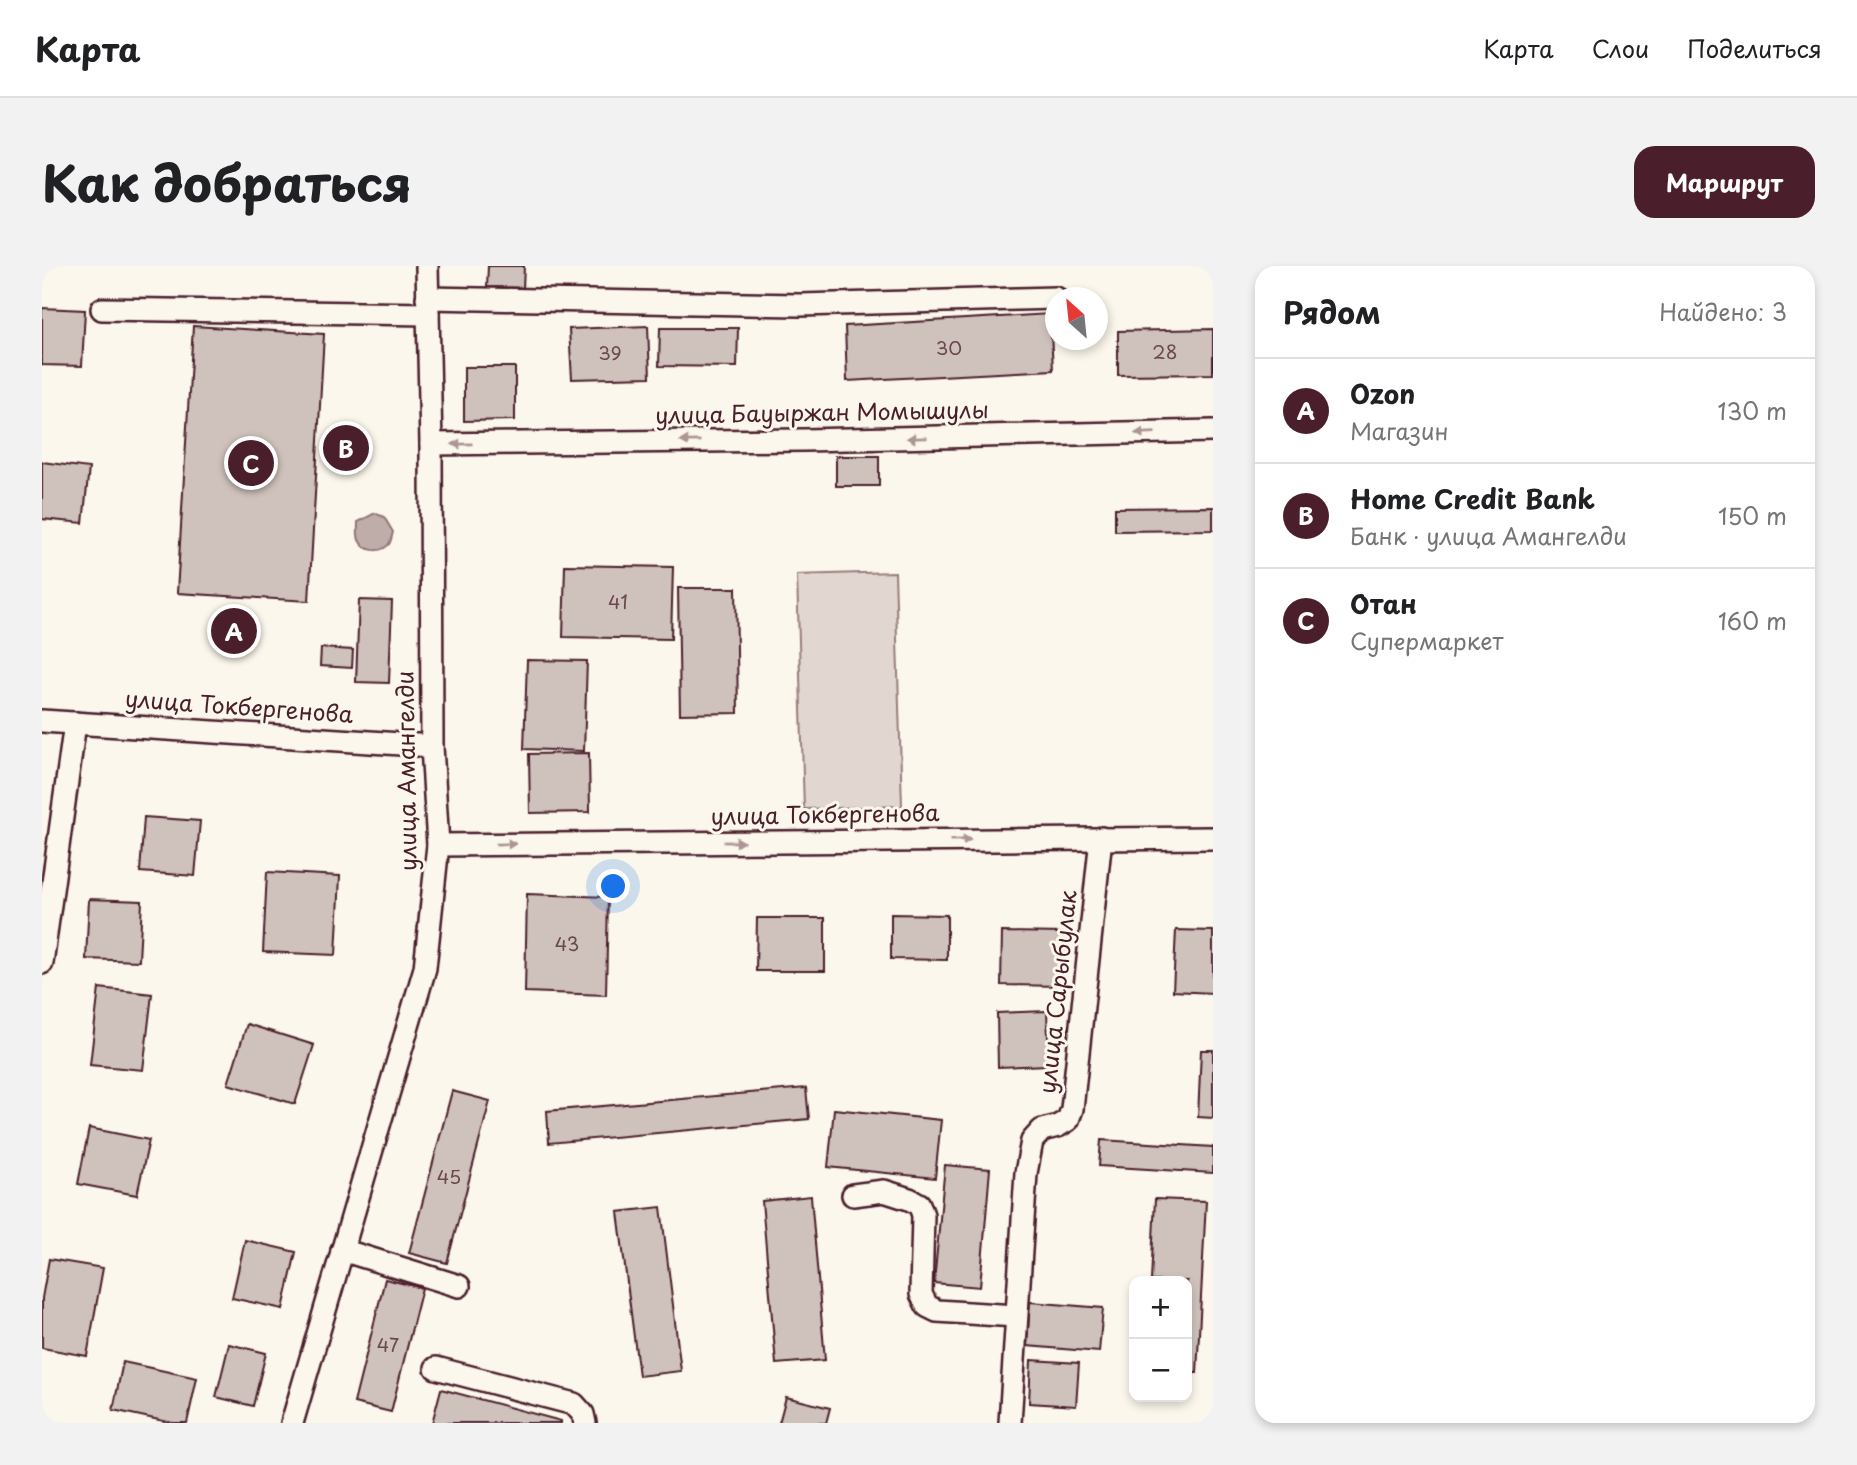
<!DOCTYPE html>
<html lang="ru">
<meta charset="utf-8">
<style>
:root{--surface:#fff;--page:#f2f2f2;--text:#202124;--muted:#757577;--line:#e0e0e0;--accent:#4a1f2b}
body{margin:0;font-family:"Playpen Sans",sans-serif;background:var(--page);color:var(--text)}
.controls{position:absolute;right:21px;bottom:21px;display:grid;overflow:hidden;border-radius:14px;box-shadow:0 4px 10px #0003}
.controls button{width:63px;height:63px;display:grid;place-items:center;padding:0;border:0;border-bottom:2px solid var(--line);background:var(--surface);color:var(--text);font:35px sans-serif}
.compass{position:absolute;left:1003px;top:21px;width:63px;height:63px;border-radius:50%;background:var(--surface);box-shadow:0 4px 10px #0003;rotate:333deg}
.you{position:absolute;left:572px;top:621px;width:24px;height:24px;margin:-18px;border:5px solid #fff;border-radius:50%;background:#1a73e8;box-shadow:0 0 0 10px #1a73e833}
.badge{display:grid;place-items:center;width:46px;height:46px;border-radius:50%;background:var(--accent);color:#fff;font-size:23px;font-weight:700}
.pin{position:absolute;translate:-50% -50%;border:4px solid #fff;box-shadow:0 2px 7px #0006}
.list{margin:0;padding:0;list-style:none}
h2{display:flex;justify-content:space-between;align-items:center;height:91px;margin:0;padding:0 28px;font-size:30px}
h2 small{font-size:23px;font-weight:400;color:var(--muted)}
.list li{display:grid;grid-template-columns:46px 1fr auto;gap:21px;align-items:center;box-sizing:border-box;height:105px;padding:0 28px;border-top:2px solid var(--line)}
.list b{display:block;font-size:26px;white-space:nowrap}
.list p{margin:0;font-size:23px;white-space:nowrap;color:var(--muted)}
.list em{font-size:23px;font-style:normal;color:var(--muted)}
.map{position:relative;flex:none;width:1171px;height:1157px;overflow:hidden;border-radius:21px}
header{display:flex;align-items:center;gap:42px;box-sizing:border-box;height:98px;padding:0 35px;background:var(--surface);border-bottom:2px solid var(--line)}
header strong{font-size:33px}
nav{display:flex;gap:38px;margin-inline-start:auto;font-size:24px}
.intro{display:flex;align-items:center;justify-content:space-between;box-sizing:border-box;height:168px;padding:0 42px}
h1{margin:0;font-size:49px}
.button{padding:18px 32px;border-radius:21px;background:var(--accent);color:#fff;font-size:24px;font-weight:700}
main{display:flex;gap:42px;padding:0 42px}
aside{flex:1;background:var(--surface);border-radius:21px;box-shadow:0 4px 10px #0003}
.map>svg:first-child{display:block}
.green{fill:#e2d7d0;stroke:#967b7e;stroke-width:2}
.water{fill:#bfadaa;stroke:#907477;stroke-width:2}
.building{fill:#cfc2bc;stroke:#4a1f2b;stroke-width:2}
.lines{fill:none;stroke-linecap:round;stroke-linejoin:round}
.street-casing{stroke:#4a1f2b;stroke-width:26}
.street{stroke:#fbf7ec;stroke-width:21}
.oneway{fill:#ab9695}
.labels{text-anchor:middle;stroke-width:6;stroke-linejoin:round;paint-order:stroke}
.number-label{font-size:19px;fill:#6b484f}
.street-label{font-size:23px;fill:#4a1f2b;stroke:#fbf7ec}
</style>
<header>
<strong>Карта</strong>
<nav><a>Карта</a><a>Слои</a><a>Поделиться</a></nav>
</header>
<div class="intro"><h1>Как добраться</h1><a class="button">Маршрут</a></div>
<main>
<div class="map">
<svg width="1171" height="1157" viewBox="0 0 1171 1157">
<rect width="100%" height="100%" fill="#fbf7ec"/>
<filter id="ink" filterUnits="userSpaceOnUse"><feTurbulence type="fractalNoise" baseFrequency=".0143" numOctaves="2"/><feDisplacementMap in="SourceGraphic" scale="14" xChannelSelector="R" yChannelSelector="G"/><feConvolveMatrix kernelMatrix="1 2 1 2 8 2 1 2 1" color-interpolation-filters="sRGB"/></filter>
<g filter="url(#ink)">
<!-- green -->
<path class="green" d="M 853,306 L 860,540 L 762,543 L 755,309 Z"/>
<!-- water -->
<path class="water" d="M 333,247 L 342,251 L 351,266 C 350,269 349,276 347,278 C 339,288 322,285 317,274 C 315,268 316,262 316,256 Z"/>
<!-- building -->
<g class="building">
<path d="M 446,0 L 482,0 L 481,22 L 445,21 Z"/>
<path d="M 0,42 L 43,44 L 40,100 L 0,99 Z"/>
<path d="M 1008,48 L 1011,104 L 805,115 L 803,60 Z"/>
<path d="M 151,60 L 282,68 L 267,335 L 135,327 Z"/>
<path d="M 606,60 L 608,111 L 530,113 L 527,63 Z"/>
<path d="M 618,62 L 696,62 L 695,101 L 617,100 Z"/>
<path d="M 1171,63 L 1171,108 L 1076,109 L 1076,65 Z"/>
<path d="M 422,101 L 473,101 L 473,154 L 422,155 Z"/>
<rect x="794" y="190" width="43" height="30"/>
<path d="M 0,196 L 47,202 L 41,257 L 0,253 Z"/>
<path d="M 1171,241 L 1171,264 L 1073,265 L 1073,242 Z"/>
<path d="M 523,299 L 631,301 L 629,373 L 521,371 Z"/>
<path d="M 636,322 L 694,322 L 696,447 L 638,448 Z"/>
<path d="M 317,334 L 350,335 L 347,417 L 314,416 Z"/>
<path d="M 279,382 L 311,384 L 310,402 L 278,400 Z"/>
<path d="M 485,394 L 545,395 L 542,485 L 482,483 Z"/>
<path d="M 547,487 L 548,546 L 488,547 L 487,488 Z"/>
<path d="M 102,551 L 158,555 L 153,610 L 98,606 Z"/>
<path d="M 225,606 L 298,610 L 294,689 L 221,686 Z"/>
<path d="M 485,628 L 566,631 L 564,729 L 483,726 Z"/>
<path d="M 47,633 L 100,635 L 97,695 L 44,693 Z"/>
<path d="M 849,648 L 905,649 L 905,694 L 849,693 Z"/>
<path d="M 715,652 L 783,652 L 783,705 L 714,705 Z"/>
<path d="M 1134,664 L 1171,665 L 1171,727 L 1131,725 Z"/>
<path d="M 960,666 L 1022,667 L 1021,720 L 959,719 Z"/>
<path d="M 57,722 L 110,728 L 101,804 L 48,799 Z"/>
<path d="M 1005,745 L 1007,799 L 956,801 L 955,747 Z"/>
<path d="M 205,758 L 272,779 L 253,838 L 186,818 Z"/>
<path d="M 1159,784 L 1171,784 L 1171,852 L 1156,851 Z"/>
<path d="M 764,822 L 767,853 L 507,877 L 505,845 Z"/>
<path d="M 410,825 L 448,835 L 405,997 L 367,987 Z"/>
<path d="M 792,843 L 899,854 L 893,912 L 786,901 Z"/>
<path d="M 47,862 L 107,874 L 95,929 L 36,918 Z"/>
<path d="M 1059,874 L 1171,881 L 1171,907 L 1057,900 Z"/>
<path d="M 903,899 L 948,903 L 938,1021 L 892,1017 Z"/>
<path d="M 769,930 L 783,1094 L 734,1098 L 720,935 Z"/>
<path d="M 1113,933 L 1164,935 L 1155,1107 L 1145,1107 L 1145,1015 L 1109,1015 Z"/>
<path d="M 619,941 L 639,1105 L 597,1110 L 576,946 Z"/>
<path d="M 203,974 L 254,986 L 241,1043 L 190,1032 Z"/>
<path d="M 7,993 L 61,1002 L 45,1090 L 0,1082 L 0,1032 Z"/>
<path d="M 343,1013 L 380,1022 L 349,1146 L 312,1137 Z"/>
<path d="M 988,1036 L 1061,1042 L 1057,1086 L 985,1080 Z"/>
<path d="M 187,1078 L 224,1087 L 211,1140 L 174,1131 Z"/>
<path d="M 989,1094 L 1037,1097 L 1034,1140 L 987,1137 Z"/>
<path d="M 81,1096 L 155,1112 L 145,1157 L 131,1157 L 71,1144 Z"/>
<path d="M 399,1123 L 519,1155 L 519,1157 L 390,1157 Z"/>
<path d="M 744,1131 L 788,1142 L 784,1157 L 737,1157 Z"/>
</g>
<g class="lines">
<defs>
<g id="street">
<path d="M 385,32 L 758,39 L 1014,32"/>
<path d="M 60,43 L 386,48"/>
<path d="M 389,178 L 762,174 L 1171,165"/>
<path d="M 0,455 L 390,480"/>
<path d="M 396,579 L 1171,572"/>
<path d="M 0,697 L 33,457"/>
<path d="M 811,929 L 842,925 L 867,933 L 877,938 L 881,949 L 879,1028 L 885,1040 L 895,1045 L 974,1050"/>
<path d="M 300,984 L 417,1020"/>
<path d="M 394,1102 L 532,1138 L 541,1148 L 543,1157"/>
<path d="M 250,1157 L 383,702 L 396,579 L 390,480 L 389,178 L 385,0"/>
<path d="M 968,1157 L 984,907 L 990,875 L 1000,864 L 1016,860 L 1026,854 L 1030,843 L 1059,572"/>
</g>
</defs>
<!-- street casing -->
<use href="#street" class="street-casing"/>
<!-- street -->
<use href="#street" class="street"/>
</g>
<!-- one-way arrows -->
<defs><path id="oneway-solid" d="M-6-.8H1V-3.2L6.5 0L1 3.2V.8H-6Z" transform="scale(1.75)"/></defs>
<g class="oneway">
<use href="#oneway-solid" transform="translate(1103 167) rotate(178)"/>
<use href="#oneway-solid" transform="translate(875 172) rotate(179)"/>
<use href="#oneway-solid" transform="translate(648 175) rotate(179)"/>
<use href="#oneway-solid" transform="translate(420 178) rotate(179)"/>
<use href="#oneway-solid" transform="translate(919 574) rotate(-1)"/>
<use href="#oneway-solid" transform="translate(692 576) rotate(-1)"/>
<use href="#oneway-solid" transform="translate(464 578) rotate(-1)"/>
</g>
</g>
<g class="labels">
<!-- number labels -->
<g class="number-label">
<text x="907" y="89">30</text>
<text x="1123" y="93">28</text>
<text x="568" y="94">39</text>
<text x="576" y="343">41</text>
<text x="525" y="685">43</text>
<text x="407" y="918">45</text>
<text x="346" y="1086">47</text>
</g>
<!-- street labels -->
<g class="street-label">
<text transform="translate(780 147) rotate(-1)" y="8">улица Бауыржан Момышулы</text>
<text transform="translate(197 441) rotate(4)" y="8">улица Токбергенова</text>
<text transform="translate(365 505) rotate(-91)" y="8">улица Амангелди</text>
<text transform="translate(783 549) rotate(-1)" y="8">улица Токбергенова</text>
<text transform="translate(1016 726) rotate(-84)" y="8">улица Сарыбулак</text>
</g>
</g>
</svg>
<div class="controls">
<button>+</button>
<button>−</button>
</div>
<svg class="compass" viewBox="-18 -18 36 36"><path d="M0-13l5 13h-10z" fill="#e53935"/><path d="M0 13l5-13h-10z" fill="#757577"/></svg>
<div class="you"></div>
<div class="pin badge" style="left:192px;top:365px">A</div>
<div class="pin badge" style="left:304px;top:182px">B</div>
<div class="pin badge" style="left:209px;top:197px">C</div>
</div>
<aside>
<h2>Рядом<small>Найдено: 3</small></h2>
<ul class="list">
<li><span class="badge">A</span><div><b>Ozon</b><p>Магазин</p></div><em>130 m</em></li>
<li><span class="badge">B</span><div><b>Home Credit Bank</b><p>Банк · улица Амангелди</p></div><em>150 m</em></li>
<li><span class="badge">C</span><div><b>Отан</b><p>Супермаркет</p></div><em>160 m</em></li>
</ul>
</aside>
</main>
